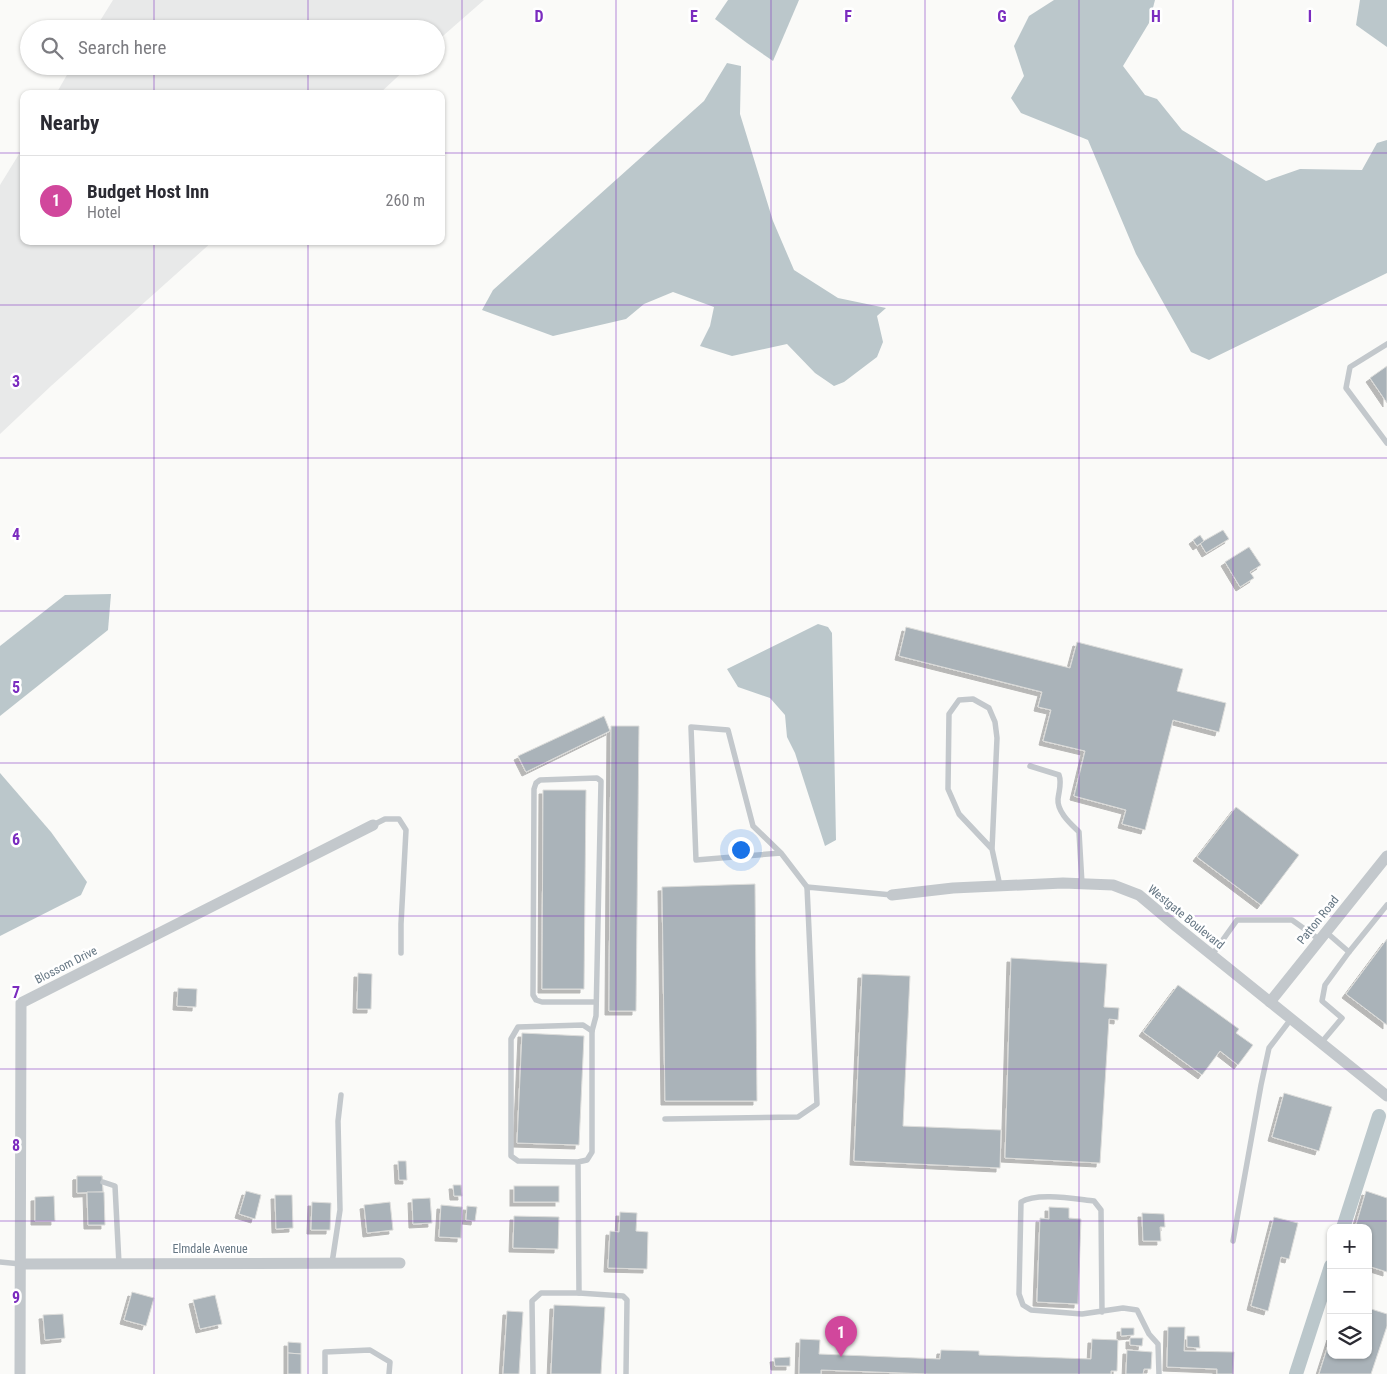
<!DOCTYPE html>
<meta charset="utf-8">
<style>
:root{--surface:#fff;--page:#f7f7f7;--text:#2b2b33;--muted:#7c7c81;--line:#e1e1e2;--accent:#0b8043}
body{margin:0;font-family:"Roboto Condensed",sans-serif;background:var(--page);color:var(--text)}
.controls{position:absolute;right:15px;bottom:15px;display:grid;overflow:hidden;border-radius:10px;box-shadow:0 1px 4px #0004}
.controls button{width:45px;height:45px;display:grid;place-items:center;padding:0;border:0;border-bottom:1px solid var(--line);background:var(--surface);color:var(--text);font:25px sans-serif}
.you{position:absolute;left:740px;top:849px;width:18px;height:18px;margin:-12px;border:4px solid #fff;border-radius:50%;background:#1a73e8;box-shadow:0 0 0 8px #1a73e833}
.badge{display:grid;place-items:center;width:32px;height:32px;border-radius:50%;background:var(--accent);color:#fff;font-size:16px;font-weight:700}
.pin{position:absolute;translate:-50% -41px;filter:drop-shadow(0 1px 2px #0008)}
.pin::after{content:'';position:absolute;top:26px;width:18px;height:15px;background:inherit;clip-path:polygon(0 0,100% 0,50% 100%)}
.list{margin:0;padding:0;list-style:none}
h2{display:flex;justify-content:space-between;align-items:center;height:65px;margin:0;padding:0 20px;font-size:21px}
h2 small{font-size:16px;font-weight:400;color:var(--muted)}
.list li{display:grid;grid-template-columns:32px 1fr auto;gap:15px;align-items:center;box-sizing:border-box;height:90px;padding:0 20px;border-top:1px solid var(--line)}
.list b{display:block;font-size:19px;white-space:nowrap}
.list p{margin:0;font-size:16px;white-space:nowrap;color:var(--muted)}
.list em{font-size:16px;font-style:normal;color:var(--muted)}
.icon{flex:none;width:28px;height:28px;fill:none;stroke:currentColor;stroke-width:2;stroke-linecap:round;stroke-linejoin:round}
.map{position:relative;flex:none;width:1387px;height:1374px;overflow:hidden}
.search{position:absolute;background:var(--surface);box-shadow:0 1px 4px #0004;left:20px;top:20px;width:425px;height:55px;display:flex;align-items:center;gap:12px;box-sizing:border-box;padding:0 18px;border-radius:28px;color:var(--muted);font-size:19px}
.panel{position:absolute;background:var(--surface);box-shadow:0 1px 4px #0004;left:20px;top:90px;width:425px;height:155px;border-radius:10px}
.map>svg:first-child{display:block}
.built{fill:#e8e9e9}
.water{fill:#bbc7cb}
.lines{fill:none;stroke-linecap:round;stroke-linejoin:round}
.canal{stroke:#bbc7cb;stroke-width:14}
.building{fill:#aab3b9;stroke:#dcdcda;filter:url(#shadow)}
.service{stroke:#c3c8cc;stroke-width:5.5}
.minor{stroke:#c3c8cc;stroke-width:11}
.grid{fill:none;stroke:#7b2cbf;stroke-width:1;stroke-opacity:0.55}
.labels{text-anchor:middle;stroke-width:5;stroke-linejoin:round;paint-order:stroke}
.street-label{font-size:12px;fill:#657683;stroke:#fff}
.grid-label{font-size:16px;text-anchor:middle;font-weight:bold;fill:#7b2cbf;stroke:#fff;stroke-width:5;stroke-linejoin:round;paint-order:stroke}
</style>
<div class="map">
<svg width="1387" height="1374" viewBox="0 0 1387 1374">
<defs>
<filter id="shadow"><feDropShadow dx="-4" dy="4" stdDeviation="0" flood-color="#0004"/></filter>
</defs>
<rect width="100%" height="100%" fill="#fafaf8"/>
<!-- built -->
<g class="built">
<path d="M 113,0 L 484,0 L 436,42 L 436,29 L 95,29 Z"/>
<path d="M 72,66 L 409,66 L 379,94 L 56,94 Z"/>
<path d="M 24,146 L 24,241 L 213,241 L 51,386 L 0,434 L 0,185 Z"/>
</g>
<!-- water -->
<g class="water">
<path d="M 728,0 L 799,0 L 773,61 L 747,43 L 715,19 Z"/>
<path d="M 1054,0 L 1155,0 L 1149,23 L 1123,66 L 1145,95 L 1157,99 L 1182,130 L 1266,181 L 1300,169 L 1362,170 L 1377,143 L 1387,140 L 1387,273 L 1209,360 L 1191,352 L 1136,254 L 1088,140 L 1021,113 L 1011,98 L 1024,76 L 1014,46 L 1029,16 Z"/>
<path d="M 1360,0 L 1387,0 L 1387,47 L 1356,25 Z"/>
<path d="M 727,63 L 741,66 L 740,114 L 773,221 L 794,270 L 838,298 L 886,308 L 877,316 L 883,342 L 877,357 L 844,382 L 834,386 L 815,373 L 787,344 L 732,356 L 700,346 L 710,326 L 714,307 L 673,292 L 644,304 L 626,319 L 553,336 L 482,310 L 493,290 L 704,101 Z"/>
<path d="M 111,594 L 108,630 L 0,716 L 0,646 L 65,595 Z"/>
<path d="M 818,624 L 828,627 L 832,633 L 836,840 L 825,846 L 795,753 L 787,737 L 785,715 L 770,698 L 738,687 L 727,669 Z"/>
<path d="M 0,773 L 51,832 L 87,882 L 81,895 L 0,936 Z"/>
</g>
<g class="lines">
<!-- canal -->
<g class="canal">
<path d="M 1343,1228 L 1379,1116"/>
<path d="M 1296,1374 L 1331,1266"/>
</g>
</g>
<!-- building -->
<g class="building">
<path d="M 1387,366 L 1387,403 L 1370,378 Z"/>
<path d="M 1223,530 L 1229,539 L 1206,553 L 1200,543 Z"/>
<path d="M 1200,535 L 1204,541 L 1197,546 L 1193,540 Z"/>
<path d="M 1249,547 L 1261,565 L 1250,572 L 1254,578 L 1240,587 L 1225,562 Z"/>
<path d="M 906,627 L 1070,668 L 1077,642 L 1183,669 L 1177,691 L 1226,703 L 1219,732 L 1173,720 L 1145,830 L 1122,824 L 1126,810 L 1074,796 L 1085,751 L 1043,741 L 1051,710 L 1038,707 L 1042,692 L 899,656 Z"/>
<path d="M 604,716 L 610,731 L 526,772 L 518,756 Z"/>
<path d="M 611,726 L 639,726 L 636,1011 L 609,1011 Z"/>
<path d="M 543,790 L 586,790 L 584,989 L 542,989 Z"/>
<path d="M 1236,807 L 1299,855 L 1261,905 L 1197,857 Z"/>
<path d="M 755,884 L 757,1101 L 665,1101 L 662,887 Z"/>
<path d="M 1387,939 L 1387,1025 L 1346,994 Z"/>
<path d="M 1011,958 L 1107,964 L 1104,1007 L 1119,1008 L 1118,1020 L 1109,1019 L 1100,1163 L 1005,1158 Z"/>
<path d="M 358,973 L 372,974 L 371,1009 L 357,1009 Z"/>
<path d="M 862,974 L 910,976 L 903,1126 L 1001,1130 L 1000,1168 L 854,1161 Z"/>
<path d="M 1178,985 L 1239,1029 L 1236,1033 L 1253,1045 L 1238,1065 L 1220,1051 L 1202,1075 L 1143,1032 Z"/>
<path d="M 178,988 L 197,989 L 196,1007 L 177,1006 Z"/>
<path d="M 522,1033 L 584,1036 L 579,1145 L 517,1143 Z"/>
<path d="M 1284,1093 L 1332,1107 L 1319,1151 L 1272,1137 Z"/>
<path d="M 398,1161 L 406,1161 L 407,1180 L 399,1180 Z"/>
<path d="M 77,1176 L 102,1176 L 103,1192 L 77,1193 Z"/>
<path d="M 77,1176 L 102,1176 L 103,1192 L 77,1193 Z"/>
<path d="M 453,1185 L 461,1185 L 462,1196 L 454,1196 Z"/>
<rect x="514" y="1186" width="45" height="16"/>
<path d="M 246,1191 L 261,1195 L 255,1219 L 239,1214 Z"/>
<path d="M 1366,1191 L 1387,1198 L 1387,1272 L 1368,1266 L 1368,1228 L 1355,1228 Z"/>
<path d="M 87,1192 L 104,1192 L 105,1225 L 88,1225 Z"/>
<path d="M 275,1195 L 292,1195 L 293,1228 L 276,1229 Z"/>
<path d="M 54,1196 L 55,1221 L 35,1221 L 35,1197 Z"/>
<path d="M 430,1198 L 432,1223 L 413,1224 L 412,1199 Z"/>
<path d="M 312,1202 L 331,1203 L 330,1230 L 311,1230 Z"/>
<path d="M 390,1202 L 393,1230 L 367,1233 L 364,1205 Z"/>
<path d="M 441,1205 L 462,1207 L 461,1238 L 439,1237 Z"/>
<path d="M 467,1206 L 477,1207 L 475,1221 L 466,1220 Z"/>
<path d="M 1049,1207 L 1069,1208 L 1069,1218 L 1081,1219 L 1078,1304 L 1037,1302 L 1040,1218 L 1049,1219 Z"/>
<path d="M 620,1212 L 637,1213 L 636,1231 L 648,1232 L 647,1269 L 608,1268 L 610,1231 L 619,1232 Z"/>
<path d="M 1142,1213 L 1164,1214 L 1165,1227 L 1160,1227 L 1161,1241 L 1143,1241 Z"/>
<path d="M 514,1216 L 559,1217 L 558,1249 L 513,1248 Z"/>
<path d="M 1274,1217 L 1298,1223 L 1289,1259 L 1281,1257 L 1268,1311 L 1251,1306 Z"/>
<path d="M 132,1292 L 154,1298 L 146,1326 L 124,1320 Z"/>
<path d="M 215,1295 L 222,1324 L 200,1329 L 193,1300 Z"/>
<path d="M 554,1305 L 605,1307 L 601,1374 L 551,1374 Z"/>
<path d="M 1368,1308 L 1387,1314 L 1387,1326 L 1371,1374 L 1319,1374 L 1331,1336 L 1331,1355 L 1368,1355 Z"/>
<path d="M 507,1311 L 523,1312 L 519,1374 L 503,1374 Z"/>
<path d="M 63,1314 L 65,1338 L 45,1340 L 43,1315 Z"/>
<path d="M 1168,1327 L 1185,1327 L 1184,1351 L 1234,1352 L 1233,1374 L 1217,1374 L 1217,1369 L 1167,1367 Z"/>
<path d="M 1121,1328 L 1134,1328 L 1134,1335 L 1121,1336 Z"/>
<path d="M 1187,1336 L 1199,1336 L 1200,1348 L 1187,1347 Z"/>
<path d="M 1130,1338 L 1143,1338 L 1142,1346 L 1130,1345 Z"/>
<path d="M 800,1339 L 820,1340 L 819,1354 L 940,1359 L 941,1350 L 979,1351 L 979,1355 L 1091,1359 L 1092,1339 L 1118,1340 L 1117,1371 L 1111,1371 L 1111,1374 L 929,1374 L 821,1370 L 821,1374 L 799,1374 Z"/>
<path d="M 288,1342 L 301,1343 L 301,1354 L 288,1353 Z"/>
<path d="M 1127,1350 L 1152,1352 L 1151,1369 L 1144,1369 L 1143,1374 L 1126,1374 Z"/>
<path d="M 288,1353 L 301,1354 L 301,1374 L 288,1374 Z"/>
<path d="M 790,1357 L 790,1366 L 775,1366 L 774,1358 Z"/>
</g>
<g class="lines">
<!-- service -->
<g class="service">
<path d="M 1387,344 L 1350,367 L 1346,388 L 1387,443"/>
<path d="M 1030,766 L 1059,775 C 1062,783 1059,790 1058,799 C 1057,812 1071,824 1079,832 L 1082,884"/>
<path d="M 373,825 L 385,819 L 399,819 L 406,830 L 401,924 L 401,953"/>
<path d="M 992,849 L 959,814 L 948,789 L 949,714 L 959,700 L 973,699 L 989,708 L 995,722 L 997,738 L 992,849 L 1000,886"/>
<path d="M 781,853 L 696,860 L 691,727 L 728,730 L 753,826 L 781,853 L 807,887"/>
<path d="M 1326,932 L 1349,952 L 1387,905"/>
<path d="M 1212,955 L 1237,920 L 1292,920 L 1320,940"/>
<path d="M 592,1031 L 596,1016 L 601,781 L 597,778 L 540,780 L 536,783 L 534,789 L 533,995 L 536,1000 L 542,1002 L 596,1002"/>
<path d="M 1321,1043 L 1342,1018 L 1322,1001 L 1325,985 L 1349,952"/>
<path d="M 665,1119 L 798,1117 L 817,1104 L 807,887 L 892,895"/>
<path d="M 578,1162 L 587,1160 L 592,1152 L 592,1031 L 583,1025 L 518,1027 L 511,1039 L 511,1156 L 518,1161 L 578,1162 L 579,1293"/>
<path d="M 103,1182 L 115,1186 L 119,1264"/>
<path d="M 1233,1241 L 1261,1085 L 1269,1048 L 1291,1019"/>
<path d="M 0,1262 L 21,1264"/>
<path d="M 332,1263 L 340,1210 L 338,1121 L 341,1095"/>
<path d="M 1102,1312 L 1101,1210 L 1094,1201 C 1075,1199 1037,1192 1021,1202 L 1019,1294 L 1023,1305 L 1031,1310 L 1082,1314 L 1123,1308 L 1137,1310 L 1149,1334 L 1158,1344 L 1159,1374"/>
<path d="M 325,1374 L 325,1352 L 370,1350 L 390,1362 L 389,1374"/>
<path d="M 533,1374 L 532,1301 L 541,1293 L 579,1293 L 623,1296 L 627,1300 L 626,1374"/>
</g>
<!-- minor -->
<g class="minor">
<path d="M 892,895 L 953,888 L 1063,883 L 1113,885 L 1139,895 L 1177,927 L 1387,1096"/>
<path d="M 1270,1002 L 1387,856"/>
<path d="M 21,1264 L 400,1263"/>
<path d="M 20,1374 L 21,1003 L 373,825"/>
</g>
</g>
<!-- grid -->
<path class="grid" d="M 154,0 L 154,29M 308,0 L 308,29M 462,0 L 462,1374M 616,0 L 616,1374M 771,0 L 771,1374M 925,0 L 925,1374M 1079,0 L 1079,1374M 1233,0 L 1233,1374M 154,66 L 154,94M 308,66 L 308,94M 0,153 L 24,153M 441,153 L 1387,153M 154,241 L 154,1374M 308,241 L 308,1374M 0,305 L 1387,305M 0,458 L 1387,458M 0,611 L 1387,611M 0,763 L 1387,763M 0,916 L 1387,916M 0,1069 L 1387,1069M 0,1221 L 1387,1221"/>
<g class="labels">
<!-- street labels -->
<g class="street-label">
<text transform="translate(1186 917) rotate(39)" y="4">Westgate Boulevard</text>
<text transform="translate(1318 920) rotate(-51)" y="4">Patton Road</text>
<text transform="translate(66 965) rotate(-27)" y="4">Blossom Drive</text>
<text x="210" y="1253">Elmdale Avenue</text>
</g>
</g>
<g class="grid-label">
<text x="539" y="22">D</text>
<text x="694" y="22">E</text>
<text x="848" y="22">F</text>
<text x="1002" y="22">G</text>
<text x="1156" y="22">H</text>
<text x="1310" y="22">I</text>
<text x="16" y="387">3</text>
<text x="16" y="540">4</text>
<text x="16" y="693">5</text>
<text x="16" y="845">6</text>
<text x="16" y="998">7</text>
<text x="16" y="1151">8</text>
<text x="16" y="1303">9</text>
</g>
</svg>
<div class="controls">
<button>+</button>
<button>−</button>
<button><svg class="icon" aria-label="layers" viewBox="0 0 24 24"><path d="M12 4l9 5-9 5-9-5zM3 14l9 5 9-5"/></svg></button>
</div>
<div class="you"></div>
<div class="pin badge" style="left:841px;top:1357px;background:#d1479c">1</div>
<div class="search"><svg class="icon" aria-label="search" viewBox="0 0 24 24"><circle cx="10" cy="10" r="6"/><path d="M15 15l6 6"/></svg>Search here</div>
<section class="panel">
<h2>Nearby<small></small></h2>
<ul class="list">
<li><span class="badge" style="background:#d1479c">1</span><div><b>Budget Host Inn</b><p>Hotel</p></div><em>260 m</em></li>
</ul>
</section>
</div>
